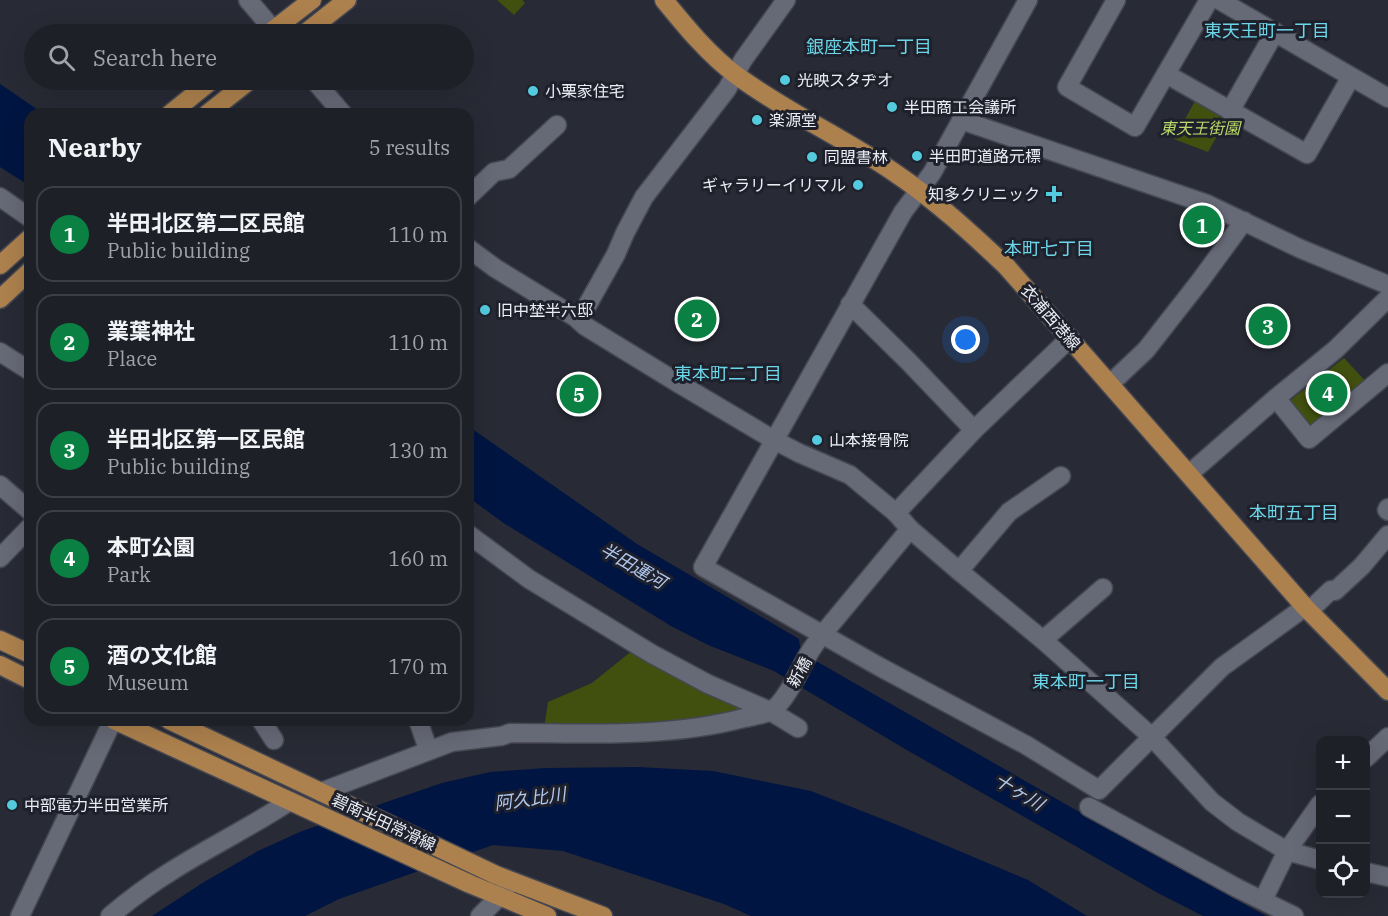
<!DOCTYPE html>
<meta charset="utf-8">
<style>
:root{--surface:#1e2028;--page:#262830;--text:#f1f3f6;--muted:#a1a3a8;--line:#3c3e45;--accent:#0b8043}
body{margin:0;font-family:"IBM Plex Serif","Noto Sans JP",serif;background:var(--page);color:var(--text)}
.controls{position:absolute;right:18px;bottom:18px;display:grid;overflow:hidden;border-radius:12px;box-shadow:0 6px 24px #0002}
.controls button{width:54px;height:54px;display:grid;place-items:center;padding:0;border:0;border-bottom:2px solid var(--line);background:var(--surface);color:var(--text);font:30px sans-serif}
.you{position:absolute;left:966px;top:340px;width:21px;height:21px;margin:-15px;border:4px solid #fff;border-radius:50%;background:#1a73e8;box-shadow:0 0 0 9px #1a73e833}
.badge{display:grid;place-items:center;width:39px;height:39px;border-radius:50%;background:var(--accent);color:#fff;font-size:20px;font-weight:700}
.pin{position:absolute;translate:-50% -50%;border:3px solid #fff;box-shadow:0 2px 6px #0006}
.list{margin:0;padding:0;list-style:none}
h2{display:flex;justify-content:space-between;align-items:center;height:78px;margin:0;padding:0 24px;font-size:26px}
h2 small{font-size:20px;font-weight:400;color:var(--muted)}
.list li{display:grid;grid-template-columns:39px 1fr auto;gap:18px;align-items:center;box-sizing:border-box;height:96px;margin:0 12px 12px;padding:0 12px;border:2px solid var(--line);border-radius:18px}
.list b{display:block;font-size:22px;white-space:nowrap}
.list p{margin:0;font-size:20px;white-space:nowrap;color:var(--muted)}
.list em{font-size:20px;font-style:normal;color:var(--muted)}
.icon{flex:none;width:33px;height:33px;fill:none;stroke:currentColor;stroke-width:2;stroke-linecap:round;stroke-linejoin:round}
.map{position:relative;flex:none;width:1388px;height:916px;overflow:hidden}
.search{position:absolute;background:var(--surface);box-shadow:0 6px 24px #0002;left:24px;top:24px;width:450px;height:66px;display:flex;align-items:center;gap:15px;box-sizing:border-box;padding:0 21px;border-radius:33px;color:var(--muted);font-size:22px}
.panel{position:absolute;background:var(--surface);box-shadow:0 6px 24px #0002;left:24px;top:108px;width:450px;height:618px;border-radius:18px}
.map>svg:first-child{display:block}
.green{fill:#41500e}
.water{fill:#001542}
.lines{fill:none;stroke-linecap:round;stroke-linejoin:round}
.minor-casing{stroke:#454751;stroke-width:21}
.major-casing{stroke:#454751;stroke-width:21}
.minor{stroke:#666976;stroke-width:18}
.major{stroke:#ad814d;stroke-width:18}
.poi-dot{fill:#54cade;stroke:#1e202b;stroke-width:2}
.labels{text-anchor:middle;stroke-width:6;stroke-linejoin:round;paint-order:stroke}
.poi-label{font-size:16px;fill:#ebedf5;stroke:#1e202b;text-anchor:start}
.park-label{font-size:16px;font-style:italic;fill:#bbd969;stroke:#1e202b}
.street-label{font-size:16px;fill:#ebedf5;stroke:#1e202b}
.neighbourhood-label{font-size:18px;fill:#6cd5e7;stroke:#1e202b}
.water-label{font-size:18px;font-style:italic;fill:#b1c8ed;stroke:#1e202b}
</style>
<div class="map">
<svg width="1388" height="916" viewBox="0 0 1388 916">
<rect width="100%" height="100%" fill="#282a35"/>
<!-- green -->
<g class="green">
<path d="M 497,0 L 522,0 L 525,3 L 514,15 Z"/>
<path d="M 1195,101 L 1227,118 L 1208,152 L 1174,139 Z"/>
<path d="M 1344,358 L 1368,384 L 1312,431 L 1287,403 Z"/>
<path d="M 633,650 L 740,705 L 740,711 L 696,722 L 544,729 L 548,702 L 592,683 Z"/>
</g>
<!-- water -->
<g class="water">
<path d="M 0,84 L 44,114 L 30,114 L 30,186 L 0,167 Z"/>
<path d="M 468,426 L 637,544 L 799,639 C 800,653 806,654 816,661 L 1142,848 L 1266,916 L 1203,916 L 1158,893 L 905,749 L 774,671 L 708,645 L 671,626 L 505,524 L 468,497 Z"/>
<path d="M 638,767 L 713,771 L 811,791 L 895,824 L 1028,880 L 1087,916 L 751,916 L 724,904 L 563,851 L 493,845 L 339,899 L 305,916 L 152,916 L 204,882 L 258,851 L 302,831 L 442,783 L 490,772 L 545,768 Z"/>
</g>
<g class="lines">
<defs>
<g id="minor">
<path d="M 248,0 L 277,34"/>
<path d="M 1028,0 L 932,173 L 903,212 L 703,567 L 880,667 L 1026,745 L 1099,790 L 1222,667 L 1305,607"/>
<path d="M 1116,0 L 1067,87 L 1135,127 L 1209,0"/>
<path d="M 1219,0 L 1388,98"/>
<path d="M 1166,74 L 1307,154 L 1351,77"/>
<path d="M 314,80 L 343,114"/>
<path d="M 1230,111 L 1275,32"/>
<path d="M 961,120 L 1207,204 L 1301,249 L 1388,285"/>
<path d="M 0,197 L 30,218"/>
<path d="M 468,197 L 494,172 L 509,169 L 557,125"/>
<path d="M 468,248 L 495,268 L 575,317 L 585,326 L 678,383 L 774,440 L 799,453 L 850,475 L 896,513 L 910,529 L 959,571 L 1043,640 L 1152,737 L 1212,802 L 1238,822 L 1287,851 L 1320,860"/>
<path d="M 850,304 L 909,362 L 974,430"/>
<path d="M 579,320 L 616,254 L 625,233 L 644,197 L 727,89 L 743,60 L 786,0"/>
<path d="M 0,352 L 30,371"/>
<path d="M 1110,384 L 1146,350 L 1200,281 L 1244,221"/>
<path d="M 1276,398 L 1309,439 L 1388,373"/>
<path d="M 1189,474 L 1276,398 L 1335,350 L 1388,298"/>
<path d="M 0,485 L 30,511"/>
<path d="M 1388,508 L 1387,510 L 1388,511"/>
<path d="M 896,513 L 974,430 L 1070,338"/>
<path d="M 468,534 L 529,579 L 652,654 L 708,684 L 770,711 L 798,728"/>
<path d="M 0,558 L 30,527"/>
<path d="M 959,571 L 1009,512 L 1061,476"/>
<path d="M 1309,611 L 1331,590 L 1335,591 L 1362,566 L 1388,535"/>
<path d="M 1043,640 L 1103,588"/>
<path d="M 261,720 L 274,740"/>
<path d="M 418,720 L 428,749"/>
<path d="M 1366,758 L 1388,737"/>
<path d="M 321,792 L 452,742 L 502,736 L 510,733 C 588,733 668,738 744,718 C 752,716 764,715 771,711 C 787,701 801,666 811,650 C 815,644 818,640 822,635 L 910,529"/>
<path d="M 1089,807 L 1237,888 L 1294,916"/>
<path d="M 1366,872 L 1388,877"/>
<path d="M 1263,900 L 1287,851 L 1320,804"/>
<path d="M 20,916 L 113,720"/>
<path d="M 110,916 C 129,900 149,885 170,872 C 209,847 251,827 290,801"/>
<path d="M 480,916 L 499,897 L 509,884"/>
</g>
<g id="major">
<path d="M 664,0 C 686,27 708,54 736,75 C 786,112 844,138 895,173 C 935,200 971,233 1006,266 L 1305,607 L 1388,691"/>
<path d="M 268,34 L 312,0"/>
<path d="M 304,34 L 347,0"/>
<path d="M 170,114 L 212,80"/>
<path d="M 207,114 L 250,80"/>
<path d="M 0,265 L 30,238"/>
<path d="M 0,299 L 30,271"/>
<path d="M 0,640 L 30,654"/>
<path d="M 0,665 L 30,680"/>
<path d="M 114,720 L 470,884 L 547,916"/>
<path d="M 169,720 L 496,875 L 603,916"/>
</g>
</defs>
<!-- minor casing -->
<use href="#minor" class="minor-casing"/>
<!-- major casing -->
<use href="#major" class="major-casing"/>
<!-- minor -->
<use href="#minor" class="minor"/>
<!-- major -->
<use href="#major" class="major"/>
</g>
<!-- markers -->
<g class="poi-dot">
<circle cx="785" cy="80" r="6"/>
<circle cx="533" cy="91" r="6"/>
<circle cx="892" cy="107" r="6"/>
<circle cx="757" cy="120" r="6"/>
<circle cx="917" cy="156" r="6"/>
<circle cx="812" cy="157" r="6"/>
<circle cx="858" cy="185" r="6"/>
<path d="M1051 185h6v6h6v6h-6v6h-6v-6h-6v-6h6z"/>
<circle cx="485" cy="310" r="6"/>
<circle cx="817" cy="440" r="6"/>
<circle cx="12" cy="805" r="6"/>
</g>
<g class="labels">
<!-- poi labels -->
<g class="poi-label">
<text x="797" y="86">光映スタヂオ</text>
<text x="545" y="97">小栗家住宅</text>
<text x="904" y="113">半田商工会議所</text>
<text x="769" y="126">楽源堂</text>
<text x="929" y="162">半田町道路元標</text>
<text x="824" y="163">同盟書林</text>
<text x="846" y="191" text-anchor="end">ギャラリーイリマル</text>
<text x="1040" y="200" text-anchor="end">知多クリニック</text>
<text x="497" y="316">旧中埜半六邸</text>
<text x="829" y="446">山本接骨院</text>
<text x="24" y="811">中部電力半田営業所</text>
</g>
<!-- park labels -->
<g class="park-label">
<text x="1200" y="134">東天王街園</text>
</g>
<!-- street labels -->
<g class="street-label">
<text transform="translate(1051 317) rotate(49)" y="6">衣浦西港線</text>
<text transform="translate(799 672) rotate(-60)" y="6">新橋</text>
<text transform="translate(384 822) rotate(25)" y="6">碧南半田常滑線</text>
</g>
<!-- neighbourhood labels -->
<g class="neighbourhood-label">
<text x="1267" y="37">東天王町一丁目</text>
<text x="869" y="53">銀座本町一丁目</text>
<text x="1049" y="255">本町七丁目</text>
<text x="728" y="380">東本町二丁目</text>
<text x="1294" y="519">本町五丁目</text>
<text x="1086" y="688">東本町一丁目</text>
</g>
<!-- water labels -->
<g class="water-label">
<text transform="translate(633 566) rotate(30)" y="6">半田運河</text>
<text transform="translate(1019 792) rotate(31)" y="6">十ヶ川</text>
<text transform="translate(530 799) rotate(-8)" y="6">阿久比川</text>
</g>
</g>
</svg>
<div class="controls">
<button>+</button>
<button>−</button>
<button><svg class="icon" aria-label="locate" viewBox="0 0 24 24"><circle cx="12" cy="12" r="6"/><path d="M12 2v4M12 18v4M2 12h4M18 12h4"/></svg></button>
</div>
<div class="you"></div>
<div class="pin badge" style="left:1202px;top:225px">1</div>
<div class="pin badge" style="left:697px;top:319px">2</div>
<div class="pin badge" style="left:1268px;top:326px">3</div>
<div class="pin badge" style="left:1328px;top:393px">4</div>
<div class="pin badge" style="left:579px;top:394px">5</div>
<div class="search"><svg class="icon" aria-label="search" viewBox="0 0 24 24"><circle cx="10" cy="10" r="6"/><path d="M15 15l6 6"/></svg>Search here</div>
<section class="panel">
<h2>Nearby<small>5 results</small></h2>
<ul class="list">
<li><span class="badge">1</span><div><b>半田北区第二区民館</b><p>Public building</p></div><em>110 m</em></li>
<li><span class="badge">2</span><div><b>業葉神社</b><p>Place</p></div><em>110 m</em></li>
<li><span class="badge">3</span><div><b>半田北区第一区民館</b><p>Public building</p></div><em>130 m</em></li>
<li><span class="badge">4</span><div><b>本町公園</b><p>Park</p></div><em>160 m</em></li>
<li><span class="badge">5</span><div><b>酒の文化館</b><p>Museum</p></div><em>170 m</em></li>
</ul>
</section>
</div>
